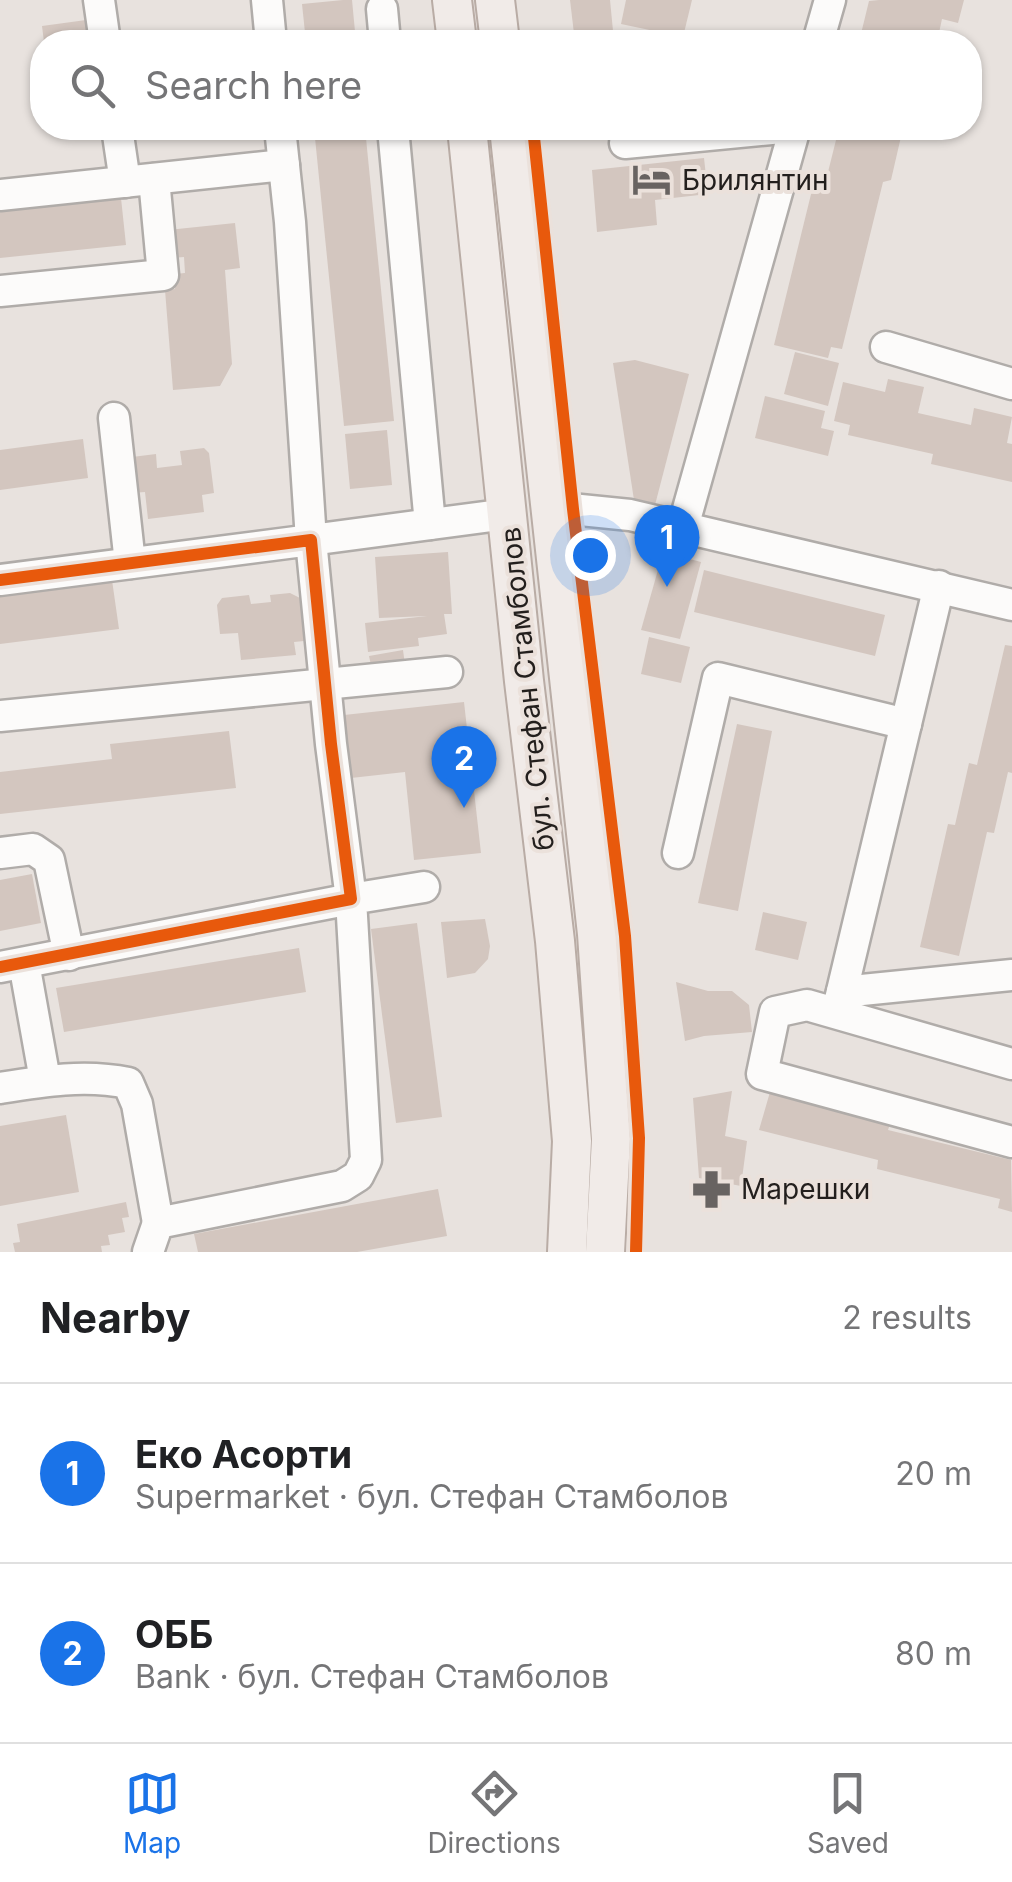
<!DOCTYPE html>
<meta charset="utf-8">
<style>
:root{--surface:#fff;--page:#f2f2f2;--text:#202124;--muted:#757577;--line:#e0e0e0;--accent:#1a73e8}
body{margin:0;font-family:Inter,sans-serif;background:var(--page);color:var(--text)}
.you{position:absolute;left:590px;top:555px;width:35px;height:35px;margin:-25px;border:8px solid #fff;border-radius:50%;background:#1a73e8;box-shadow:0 0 0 15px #1a73e833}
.badge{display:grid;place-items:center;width:65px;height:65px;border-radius:50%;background:var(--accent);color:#fff;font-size:32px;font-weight:700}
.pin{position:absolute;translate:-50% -82px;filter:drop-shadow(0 2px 5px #0008)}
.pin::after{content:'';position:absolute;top:52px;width:35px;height:30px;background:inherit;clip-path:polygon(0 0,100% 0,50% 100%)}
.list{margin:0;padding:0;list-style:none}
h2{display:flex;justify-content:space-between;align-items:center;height:130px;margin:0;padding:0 40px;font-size:42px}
h2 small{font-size:32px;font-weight:400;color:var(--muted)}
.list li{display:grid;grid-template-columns:65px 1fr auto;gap:30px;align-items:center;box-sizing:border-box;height:180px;padding:0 40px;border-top:2px solid var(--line)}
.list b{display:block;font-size:38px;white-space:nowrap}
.list p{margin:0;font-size:32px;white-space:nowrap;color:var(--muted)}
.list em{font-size:32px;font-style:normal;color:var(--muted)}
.icon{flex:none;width:55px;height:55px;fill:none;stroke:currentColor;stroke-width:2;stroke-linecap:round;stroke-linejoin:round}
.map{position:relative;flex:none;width:1012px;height:1252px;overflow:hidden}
.search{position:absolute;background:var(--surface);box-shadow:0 2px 8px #0004;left:30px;right:30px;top:30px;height:110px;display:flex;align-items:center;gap:25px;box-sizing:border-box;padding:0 35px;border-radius:40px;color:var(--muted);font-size:38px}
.sheet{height:490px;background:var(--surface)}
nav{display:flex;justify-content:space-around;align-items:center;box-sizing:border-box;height:140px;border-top:2px solid var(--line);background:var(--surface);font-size:28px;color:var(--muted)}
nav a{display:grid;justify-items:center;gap:5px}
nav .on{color:var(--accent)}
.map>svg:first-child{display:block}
.building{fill:#d3c6bf}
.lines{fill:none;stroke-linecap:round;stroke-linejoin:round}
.minor-casing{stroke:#b0aca9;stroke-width:35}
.major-casing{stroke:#b9aca5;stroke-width:42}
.minor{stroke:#fcfbfa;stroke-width:30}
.major{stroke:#f1ebe8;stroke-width:38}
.cycleway-casing{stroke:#ebe1db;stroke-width:19}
.cycleway{stroke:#e8590c;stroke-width:12}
.labels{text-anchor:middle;stroke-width:8;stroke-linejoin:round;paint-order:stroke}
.poi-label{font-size:28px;fill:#231f1d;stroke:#ebe1db;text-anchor:start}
.street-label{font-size:28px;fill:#231f1d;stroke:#ebe1db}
</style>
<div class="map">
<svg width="1012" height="1252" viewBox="0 0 1012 1252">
<rect width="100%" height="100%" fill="#e8e2de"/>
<!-- building -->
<g class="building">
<path d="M 343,0 L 352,0 L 356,42 L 306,42 L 302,4 Z"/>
<path d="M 570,0 L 610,0 L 614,41 L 575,42 Z"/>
<path d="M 626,0 L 692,0 L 683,37 L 621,24 Z"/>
<path d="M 879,0 L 964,0 L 958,23 L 942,19 L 937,42 L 859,42 L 869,1 Z"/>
<path d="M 86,20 L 89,42 L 44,42 L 42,26 Z"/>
<path d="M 314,128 L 365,128 L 394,421 L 344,426 Z"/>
<path d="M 839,128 L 903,128 L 891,180 L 883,182 L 842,349 L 831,347 L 828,358 L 774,345 L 814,182 L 825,184 Z"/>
<path d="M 704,158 L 708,194 L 655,200 L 657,225 L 597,232 L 592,170 Z"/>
<path d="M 121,198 L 126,245 L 0,258 L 0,211 Z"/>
<path d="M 235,223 L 240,268 L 225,270 L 232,364 L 220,386 L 173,390 L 165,290 L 175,289 L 174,274 L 185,273 L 184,257 L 171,258 L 168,230 Z"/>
<path d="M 795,352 L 839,363 L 828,406 L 784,394 Z"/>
<path d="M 635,360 L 689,374 L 655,505 L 634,500 L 613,363 Z"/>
<path d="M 888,379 L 924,387 L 918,413 L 971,425 L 974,408 L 1012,417 L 1007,443 L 1012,444 L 1012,482 L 931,464 L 933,454 L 848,435 L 850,425 L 834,421 L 843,382 L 885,392 Z"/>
<path d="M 765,396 L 825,411 L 821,428 L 834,431 L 828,456 L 755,438 Z"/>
<path d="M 387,430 L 392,485 L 350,489 L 345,434 Z"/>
<path d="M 83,439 L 88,478 L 0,490 L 0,450 Z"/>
<path d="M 204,448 L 209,453 L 214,493 L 202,495 L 204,512 L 148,519 L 145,492 L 131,493 L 132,457 L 156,454 L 157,468 L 182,465 L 180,451 Z"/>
<path d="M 448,552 L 452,614 L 444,614 L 447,634 L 418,638 L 419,646 L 368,652 L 365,623 L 427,616 L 379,618 L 375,557 Z"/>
<path d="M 663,552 L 701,562 L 680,639 L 641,630 Z"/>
<path d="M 704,570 L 885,615 L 875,656 L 694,612 Z"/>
<path d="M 112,580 L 119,629 L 0,644 L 0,593 Z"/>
<path d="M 290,593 L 300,598 L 304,641 L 294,642 L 296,655 L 241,660 L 238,633 L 220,634 L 217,605 L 222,598 L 249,595 L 251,604 L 271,602 L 270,595 Z"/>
<path d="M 649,637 L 690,647 L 681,683 L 641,674 Z"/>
<path d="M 1005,645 L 1012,646 L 1012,773 L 1008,772 L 994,833 L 987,832 L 959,956 L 920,947 L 948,824 L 955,825 L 969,763 L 977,765 Z"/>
<path d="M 403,650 L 405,665 L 372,670 L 369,656 Z"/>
<path d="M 464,702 L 481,853 L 414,860 L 405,772 L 351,778 L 344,715 Z"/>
<path d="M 737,724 L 772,731 L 738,911 L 698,903 Z"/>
<path d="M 229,731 L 236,788 L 0,814 L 0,772 L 112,759 L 110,744 Z"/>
<path d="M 32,874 L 41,923 L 0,931 L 0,880 Z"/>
<path d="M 763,912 L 807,922 L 798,960 L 755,950 Z"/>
<path d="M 485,919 L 490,946 L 488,959 L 475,973 L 447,978 L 441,922 Z"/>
<path d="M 417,923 L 442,1117 L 396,1123 L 371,929 Z"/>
<path d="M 299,948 L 306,992 L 64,1032 L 56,988 Z"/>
<path d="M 676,982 L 708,991 L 732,991 L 749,1005 L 752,1032 L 704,1036 L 685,1041 Z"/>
<path d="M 732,1091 L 725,1136 L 747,1141 L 741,1186 L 699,1178 L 693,1098 Z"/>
<path d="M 770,1092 L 890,1124 L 888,1130 L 1011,1160 L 1012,1212 L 998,1208 L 1000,1199 L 877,1169 L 878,1160 L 759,1130 Z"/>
<path d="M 66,1115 L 79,1192 L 0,1206 L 0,1126 Z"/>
<path d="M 438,1189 L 447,1236 L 357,1252 L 198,1252 L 194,1234 Z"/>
<path d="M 126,1202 L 129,1217 L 122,1218 L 125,1232 L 108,1235 L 110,1245 L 101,1246 L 102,1252 L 15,1252 L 13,1243 L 20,1242 L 17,1224 Z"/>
</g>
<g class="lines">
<defs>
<g id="minor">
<path d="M 99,0 L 105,42"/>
<path d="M 267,0 L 271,42"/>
<path d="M 382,9 L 385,42"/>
<path d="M 818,42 L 830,0"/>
<path d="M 117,128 L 125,182"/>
<path d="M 280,128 L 290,222 L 311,540 L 507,514"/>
<path d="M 393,128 L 430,524"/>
<path d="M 625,143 L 782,128"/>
<path d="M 0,195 L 284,165"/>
<path d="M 0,291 L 163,275 L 154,179"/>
<path d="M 886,347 L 1012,384"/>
<path d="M 114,418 L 130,563"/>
<path d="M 551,507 L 630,515 L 1012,605"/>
<path d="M 683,527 L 795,128"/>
<path d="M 0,580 L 311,540 L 331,744 L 351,899 L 0,967"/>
<path d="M 0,716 L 447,672"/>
<path d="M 0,853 L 33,849 L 49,860 L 69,955"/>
<path d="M 678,853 L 718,678 L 906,724"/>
<path d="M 24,963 L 45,1080"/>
<path d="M 842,992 L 1012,975"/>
<path d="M 837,1012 L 939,586"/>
<path d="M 1012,1064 L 807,1005 L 775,1012 L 762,1074 L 1012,1142"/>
<path d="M 0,1088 C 43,1081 85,1074 128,1083 L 137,1104 L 158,1223"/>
<path d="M 148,1252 L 158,1223 L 342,1186 L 358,1176 L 366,1160 L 351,899 L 424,887"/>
</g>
<g id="major">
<path d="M 452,0 L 457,42"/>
<path d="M 495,0 L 500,42"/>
<path d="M 467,128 L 524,681 L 555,941 L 572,1141 L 567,1252"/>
<path d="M 509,128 L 597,934 L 611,1139 L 605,1252"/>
</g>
</defs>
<!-- minor casing -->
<use href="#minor" class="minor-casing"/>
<!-- major casing -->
<use href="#major" class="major-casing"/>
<!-- minor -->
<use href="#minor" class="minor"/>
<!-- major -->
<use href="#major" class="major"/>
<defs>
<g id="cycleway">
<path d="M 533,128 L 573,509 L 625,936 L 639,1138 L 636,1252"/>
<path d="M 0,580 L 311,540 L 331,744 L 351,899 L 0,967"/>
</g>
</defs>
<!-- cycleway casing -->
<use href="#cycleway" class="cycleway-casing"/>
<!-- cycleway -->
<use href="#cycleway" class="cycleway"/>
</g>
<!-- icons -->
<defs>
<symbol id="hotel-bare" viewBox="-9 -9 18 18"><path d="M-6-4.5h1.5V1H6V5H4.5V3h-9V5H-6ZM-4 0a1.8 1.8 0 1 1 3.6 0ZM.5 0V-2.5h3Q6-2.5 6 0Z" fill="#686361" stroke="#ebe1db" stroke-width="2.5" paint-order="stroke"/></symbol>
<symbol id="pharmacy-bare" viewBox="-9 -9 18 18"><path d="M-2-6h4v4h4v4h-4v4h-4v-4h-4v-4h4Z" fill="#686361" stroke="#ebe1db" stroke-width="2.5" paint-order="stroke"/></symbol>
</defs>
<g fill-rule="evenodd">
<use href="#hotel-bare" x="624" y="152" width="55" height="55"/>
<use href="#pharmacy-bare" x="684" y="1162" width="55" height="55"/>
</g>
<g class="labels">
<!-- poi labels -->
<g class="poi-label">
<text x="682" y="190">Брилянтин</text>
<text x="741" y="1199">Марешки</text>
</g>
<!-- street labels -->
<g class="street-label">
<text transform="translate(527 689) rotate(-96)" y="10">бул. Стефан Стамболов</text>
</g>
</g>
</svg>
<div class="you"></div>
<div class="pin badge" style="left:667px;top:587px">1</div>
<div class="pin badge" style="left:464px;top:808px">2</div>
<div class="search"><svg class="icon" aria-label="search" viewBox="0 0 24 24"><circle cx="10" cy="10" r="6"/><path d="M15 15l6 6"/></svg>Search here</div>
</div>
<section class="sheet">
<h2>Nearby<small>2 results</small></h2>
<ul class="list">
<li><span class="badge">1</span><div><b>Еко Асорти</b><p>Supermarket · бул. Стефан Стамболов</p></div><em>20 m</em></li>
<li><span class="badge">2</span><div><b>ОББ</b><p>Bank · бул. Стефан Стамболов</p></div><em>80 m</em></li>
</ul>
</section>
<nav>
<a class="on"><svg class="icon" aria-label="map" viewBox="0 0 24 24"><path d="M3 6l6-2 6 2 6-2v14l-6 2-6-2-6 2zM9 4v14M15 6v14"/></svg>Map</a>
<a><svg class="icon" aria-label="directions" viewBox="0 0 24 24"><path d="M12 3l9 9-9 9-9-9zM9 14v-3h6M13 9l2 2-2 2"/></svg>Directions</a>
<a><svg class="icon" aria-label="saved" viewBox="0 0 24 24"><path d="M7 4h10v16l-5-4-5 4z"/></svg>Saved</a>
</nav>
